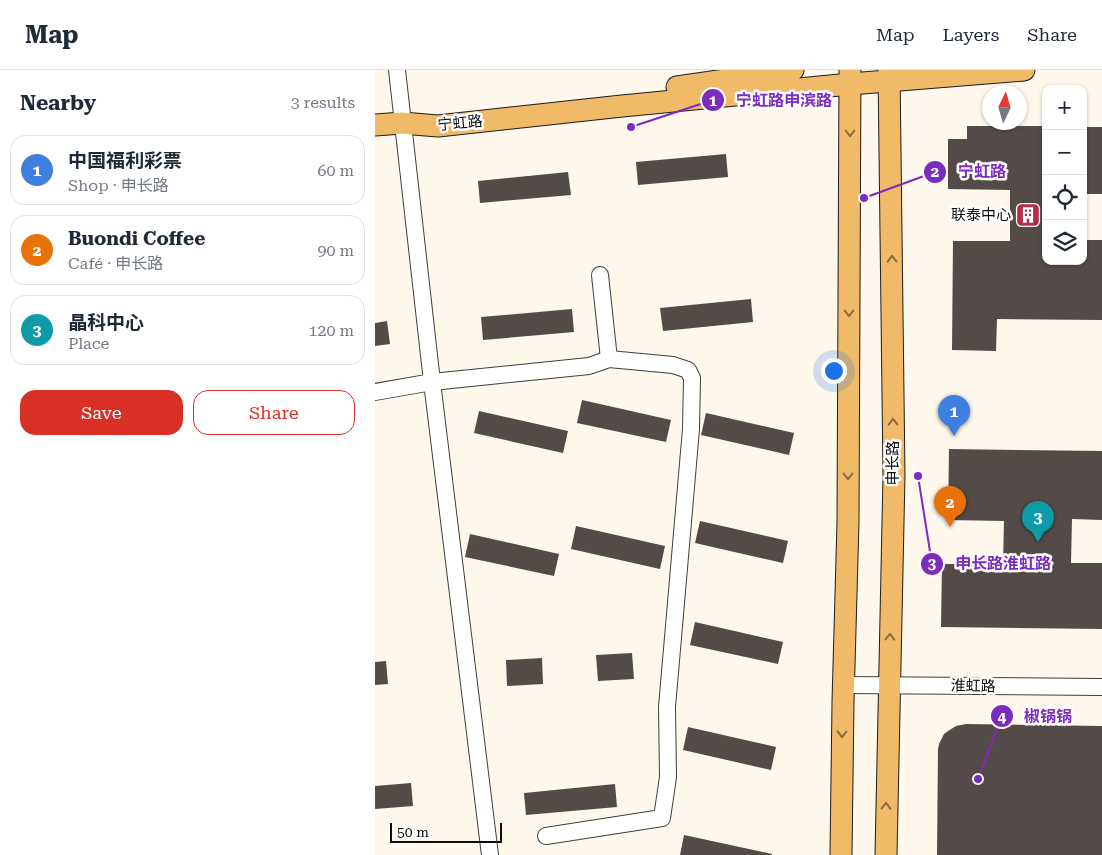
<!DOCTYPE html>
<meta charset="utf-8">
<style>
:root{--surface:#fff;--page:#f2f2f3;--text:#1f2937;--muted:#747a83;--line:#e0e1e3;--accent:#d93025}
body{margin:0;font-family:"Roboto Serif","Noto Sans SC",serif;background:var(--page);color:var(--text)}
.controls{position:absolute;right:15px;top:15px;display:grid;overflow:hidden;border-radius:10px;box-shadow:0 1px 4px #0004}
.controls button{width:45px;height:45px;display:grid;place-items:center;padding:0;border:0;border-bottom:1px solid var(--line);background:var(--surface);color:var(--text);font:25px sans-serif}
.compass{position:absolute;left:607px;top:15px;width:45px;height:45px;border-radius:50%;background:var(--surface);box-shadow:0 1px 4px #0004;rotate:5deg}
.scale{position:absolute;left:15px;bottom:12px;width:112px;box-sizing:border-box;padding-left:5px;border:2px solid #0c0c0c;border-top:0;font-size:14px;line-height:18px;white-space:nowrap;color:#0c0c0c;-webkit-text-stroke:4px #fff;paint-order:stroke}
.you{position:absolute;left:458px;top:300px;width:18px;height:18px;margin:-12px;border:4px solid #fff;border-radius:50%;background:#1a73e8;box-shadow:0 0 0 8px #1a73e833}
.badge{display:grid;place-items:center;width:32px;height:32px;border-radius:50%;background:var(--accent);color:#fff;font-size:16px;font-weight:700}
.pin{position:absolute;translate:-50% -41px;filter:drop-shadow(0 1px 2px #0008)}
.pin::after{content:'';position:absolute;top:26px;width:18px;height:15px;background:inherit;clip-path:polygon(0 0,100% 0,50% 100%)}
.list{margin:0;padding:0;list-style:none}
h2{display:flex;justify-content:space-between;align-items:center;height:65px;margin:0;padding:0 20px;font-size:21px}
h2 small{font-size:16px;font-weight:400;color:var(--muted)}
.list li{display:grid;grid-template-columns:32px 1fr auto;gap:15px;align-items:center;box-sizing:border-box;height:70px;margin:0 10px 10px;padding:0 10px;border:1px solid var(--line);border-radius:15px}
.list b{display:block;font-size:19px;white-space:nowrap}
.list p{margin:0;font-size:16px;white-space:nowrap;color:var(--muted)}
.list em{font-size:16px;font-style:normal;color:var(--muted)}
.actions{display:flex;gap:10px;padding:15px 20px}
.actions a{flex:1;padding:11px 0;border:1px solid var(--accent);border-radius:15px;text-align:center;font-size:18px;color:var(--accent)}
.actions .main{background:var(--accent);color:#fff}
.icon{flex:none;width:28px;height:28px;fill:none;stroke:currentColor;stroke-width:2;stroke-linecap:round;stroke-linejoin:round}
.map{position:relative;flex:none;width:727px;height:785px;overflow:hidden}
header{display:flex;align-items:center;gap:30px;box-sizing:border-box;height:70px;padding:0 25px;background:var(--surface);border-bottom:1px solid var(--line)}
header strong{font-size:24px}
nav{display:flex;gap:28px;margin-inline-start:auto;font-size:18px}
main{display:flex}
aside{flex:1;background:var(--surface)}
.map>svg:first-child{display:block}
.building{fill:#544b49}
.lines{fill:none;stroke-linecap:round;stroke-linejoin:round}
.minor-casing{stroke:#3f3f3f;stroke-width:18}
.major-casing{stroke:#1d1d1d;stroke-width:23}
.minor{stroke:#fff;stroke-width:16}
.major{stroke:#f0ba69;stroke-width:21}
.oneway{stroke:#896c3f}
.labels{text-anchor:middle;stroke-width:5;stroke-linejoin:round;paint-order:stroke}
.street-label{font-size:15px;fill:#0c0c0c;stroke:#fff}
.poi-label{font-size:15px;fill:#0c0c0c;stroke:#fff;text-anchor:end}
.leader{fill:none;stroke:#7b2cbf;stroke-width:2}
.callout-dot{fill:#7b2cbf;stroke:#fff;stroke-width:2}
.mark-label{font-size:15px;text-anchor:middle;font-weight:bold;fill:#fff}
.callout-label{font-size:16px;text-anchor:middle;font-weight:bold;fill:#7b2cbf;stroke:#fff;stroke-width:5;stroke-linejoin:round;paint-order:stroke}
</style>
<header>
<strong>Map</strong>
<nav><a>Map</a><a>Layers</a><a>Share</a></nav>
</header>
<main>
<aside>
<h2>Nearby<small>3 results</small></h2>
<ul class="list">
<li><span class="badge" style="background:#3f7fe0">1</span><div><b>中国福利彩票</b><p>Shop · 申长路</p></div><em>60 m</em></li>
<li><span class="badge" style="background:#e8710a">2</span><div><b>Buondi Coffee</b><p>Café · 申长路</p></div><em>90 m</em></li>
<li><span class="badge" style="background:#0f9aa8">3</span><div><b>晶科中心</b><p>Place</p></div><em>120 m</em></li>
</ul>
<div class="actions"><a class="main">Save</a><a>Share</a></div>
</aside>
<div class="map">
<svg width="727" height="785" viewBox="0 0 727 785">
<rect width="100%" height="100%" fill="#fef7eb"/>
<!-- building -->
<g class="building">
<path d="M 592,56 L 671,56 L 671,191 L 708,191 L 708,170 L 727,170 L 727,250 L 622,249 L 621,281 L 577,280 L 578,171 L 635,171 L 635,120 L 573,119 L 573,69 L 592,69 Z"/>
<rect x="708" y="57" width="19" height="67"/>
<path d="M 351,84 L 353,107 L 263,115 L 261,92 Z"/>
<path d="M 193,102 L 196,125 L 105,133 L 103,111 Z"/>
<path d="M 376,229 L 378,252 L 288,261 L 285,238 Z"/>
<path d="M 197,239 L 199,262 L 108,270 L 106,247 Z"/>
<path d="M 12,251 L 15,274 L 0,276 L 0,253 Z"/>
<path d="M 207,330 L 296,350 L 291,372 L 202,353 Z"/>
<path d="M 104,341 L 193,361 L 188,383 L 99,363 Z"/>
<path d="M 331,343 L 419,363 L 414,385 L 326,365 Z"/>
<path d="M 574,379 L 727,381 L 727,450 L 697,449 L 696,493 L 727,493 L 727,559 L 566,557 L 567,494 L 628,494 L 629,451 L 573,450 Z"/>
<path d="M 325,451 L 413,471 L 408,493 L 320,473 Z"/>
<path d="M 201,456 L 290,476 L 285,499 L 196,479 Z"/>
<path d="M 95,464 L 184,484 L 179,506 L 90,487 Z"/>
<path d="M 320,552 L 408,572 L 403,594 L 315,575 Z"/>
<path d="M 257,583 L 259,609 L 223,611 L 221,585 Z"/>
<path d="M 167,588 L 168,614 L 132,616 L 131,590 Z"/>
<path d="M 11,591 L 13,614 L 0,615 L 0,592 Z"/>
<path d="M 591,654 L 727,656 L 727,785 L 562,785 L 563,679 L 564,674 L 569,664 L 573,661 L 581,656 Z"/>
<path d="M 313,657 L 401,677 L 396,700 L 308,680 Z"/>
<path d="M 36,713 L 38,736 L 0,739 L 0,716 Z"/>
<path d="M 240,714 L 242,737 L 151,745 L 149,723 Z"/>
<path d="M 309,765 L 397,784 L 397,785 L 305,785 Z"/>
</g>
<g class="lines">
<defs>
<g id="minor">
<path d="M 22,0 L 57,312 L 115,785"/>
<path d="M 225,205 L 234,289"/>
<path d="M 0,322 L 57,312 L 214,296 L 234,289 L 298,295 L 313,300 L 317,308 L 316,359 L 292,637 L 293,707 L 287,748 L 171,766"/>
<path d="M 468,615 L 727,617"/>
</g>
<g id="major">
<path d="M 302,17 L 418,0"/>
<path d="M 0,55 L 27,53 L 63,56 L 247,36 L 475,14 L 649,0"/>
<path d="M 466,785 L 468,632 L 473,452 L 475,0"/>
<path d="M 511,785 L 519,405 L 514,0"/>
</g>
</defs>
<!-- minor casing -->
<use href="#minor" class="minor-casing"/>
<!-- major casing -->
<use href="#major" class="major-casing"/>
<!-- minor -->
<use href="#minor" class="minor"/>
<!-- major -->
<use href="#major" class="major"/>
</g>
<!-- one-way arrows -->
<defs><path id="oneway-chevron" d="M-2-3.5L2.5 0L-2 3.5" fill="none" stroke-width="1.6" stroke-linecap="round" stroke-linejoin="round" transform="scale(1.25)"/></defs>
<g class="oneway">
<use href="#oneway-chevron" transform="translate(475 63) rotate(90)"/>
<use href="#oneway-chevron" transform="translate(517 189) rotate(-91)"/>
<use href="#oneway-chevron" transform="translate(474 243) rotate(90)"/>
<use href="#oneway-chevron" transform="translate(518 352) rotate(-91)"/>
<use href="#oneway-chevron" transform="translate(473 406) rotate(90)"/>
<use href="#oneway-chevron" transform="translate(515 567) rotate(-89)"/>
<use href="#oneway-chevron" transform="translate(467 664) rotate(91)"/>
<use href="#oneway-chevron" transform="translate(511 736) rotate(-89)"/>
</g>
<!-- icons -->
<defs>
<symbol id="building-square" viewBox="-11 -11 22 22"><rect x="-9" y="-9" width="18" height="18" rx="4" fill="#b32d48" stroke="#fff"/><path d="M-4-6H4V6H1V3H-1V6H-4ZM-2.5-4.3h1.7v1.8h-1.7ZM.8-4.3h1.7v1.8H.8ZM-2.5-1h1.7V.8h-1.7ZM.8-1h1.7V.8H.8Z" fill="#fff"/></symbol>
</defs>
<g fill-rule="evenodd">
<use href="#building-square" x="639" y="131" width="28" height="28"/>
</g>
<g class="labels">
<!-- street labels -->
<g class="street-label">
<text transform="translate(85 53) rotate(-5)" y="5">宁虹路</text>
<text transform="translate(518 393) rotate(-90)" y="5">申长路</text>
<text transform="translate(598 616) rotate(1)" y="5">淮虹路</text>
</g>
<!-- poi labels -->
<g class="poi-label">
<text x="636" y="150">联泰中心</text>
</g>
</g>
<!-- callouts -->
<path class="leader" d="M256 57L338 30M489 128L560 102M543 406L557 494M603 709L627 646"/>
<g class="callout-dot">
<circle cx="256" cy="57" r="5"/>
<circle cx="489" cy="128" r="5"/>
<circle cx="543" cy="406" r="5"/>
<circle cx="603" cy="709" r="5"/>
<circle cx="338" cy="30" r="12"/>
<circle cx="560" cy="102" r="12"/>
<circle cx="557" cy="494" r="12"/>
<circle cx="627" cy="646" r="12"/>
</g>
<g class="mark-label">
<text x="338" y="36">1</text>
<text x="560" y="107">2</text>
<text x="557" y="499">3</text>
<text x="627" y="652">4</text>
</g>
<g class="callout-label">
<text x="409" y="36">宁虹路申滨路</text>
<text x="607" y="107">宁虹路</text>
<text x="628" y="499">申长路淮虹路</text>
<text x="673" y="652">椒锅锅</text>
</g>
</svg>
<div class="controls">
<button>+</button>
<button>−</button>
<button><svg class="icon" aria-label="locate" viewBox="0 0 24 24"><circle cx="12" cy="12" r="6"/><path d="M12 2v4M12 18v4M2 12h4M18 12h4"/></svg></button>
<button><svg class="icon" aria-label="layers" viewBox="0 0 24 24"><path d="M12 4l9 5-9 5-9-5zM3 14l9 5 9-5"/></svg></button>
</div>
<svg class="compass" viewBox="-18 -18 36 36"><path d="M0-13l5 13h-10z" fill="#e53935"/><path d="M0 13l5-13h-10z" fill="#747a83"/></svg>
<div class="scale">50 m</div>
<div class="you"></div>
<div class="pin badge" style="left:579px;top:366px;background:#3f7fe0">1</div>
<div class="pin badge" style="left:575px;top:457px;background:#e8710a">2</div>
<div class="pin badge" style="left:663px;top:472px;background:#0f9aa8">3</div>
</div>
</main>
